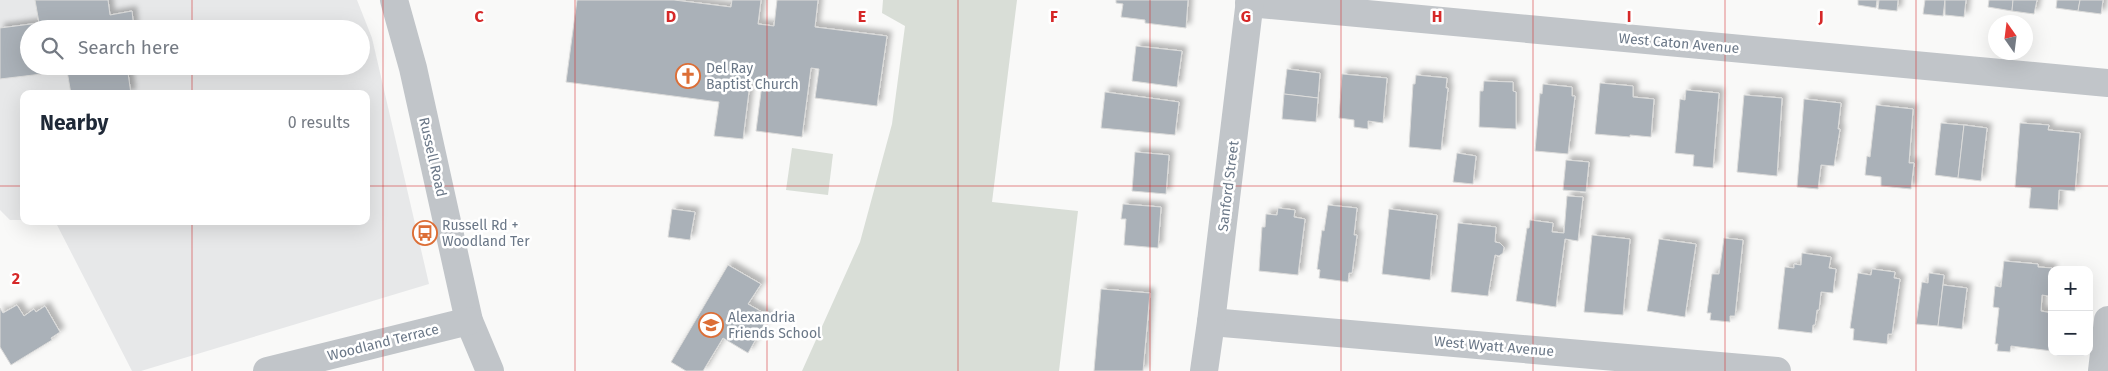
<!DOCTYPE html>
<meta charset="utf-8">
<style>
:root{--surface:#fff;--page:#f2f2f3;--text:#1f2937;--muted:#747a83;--line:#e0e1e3}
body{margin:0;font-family:"Fira Sans",sans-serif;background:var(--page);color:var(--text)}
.controls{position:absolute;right:15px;bottom:15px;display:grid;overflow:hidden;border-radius:10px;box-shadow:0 5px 20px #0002}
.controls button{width:45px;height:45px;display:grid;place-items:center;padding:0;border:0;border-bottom:1px solid var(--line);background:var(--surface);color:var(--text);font:25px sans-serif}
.compass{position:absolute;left:1988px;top:15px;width:45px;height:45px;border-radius:50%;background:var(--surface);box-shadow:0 5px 20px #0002;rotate:346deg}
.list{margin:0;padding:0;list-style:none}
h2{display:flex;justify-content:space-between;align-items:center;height:65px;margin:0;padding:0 20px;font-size:21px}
h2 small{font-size:16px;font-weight:400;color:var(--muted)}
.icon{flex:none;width:28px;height:28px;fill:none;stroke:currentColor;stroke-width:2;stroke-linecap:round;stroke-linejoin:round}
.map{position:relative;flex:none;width:2108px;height:371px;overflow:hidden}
.search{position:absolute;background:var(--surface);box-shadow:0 5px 20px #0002;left:20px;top:20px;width:350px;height:55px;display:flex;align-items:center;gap:12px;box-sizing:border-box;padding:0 18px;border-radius:28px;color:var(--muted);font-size:19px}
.panel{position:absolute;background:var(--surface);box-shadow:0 5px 20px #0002;left:20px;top:90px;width:350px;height:135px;border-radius:10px}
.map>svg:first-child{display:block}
.built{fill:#e7e8e9;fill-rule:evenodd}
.green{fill:#d9ded7}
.building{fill:#aab1b8;stroke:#dbdbda;filter:url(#shadow)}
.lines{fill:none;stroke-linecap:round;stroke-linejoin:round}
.minor{stroke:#c1c5c9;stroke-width:28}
.grid{fill:none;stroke:#d62828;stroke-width:1;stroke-opacity:0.55}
.labels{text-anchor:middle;stroke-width:5;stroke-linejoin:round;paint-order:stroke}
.street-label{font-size:14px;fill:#6a7787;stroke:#fff}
.poi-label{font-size:14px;fill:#6a7787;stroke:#fff;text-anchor:start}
.grid-label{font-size:16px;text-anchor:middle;font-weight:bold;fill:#d62828;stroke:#fff;stroke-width:5;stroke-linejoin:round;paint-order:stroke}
</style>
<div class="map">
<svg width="2108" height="371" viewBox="0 0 2108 371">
<defs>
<filter id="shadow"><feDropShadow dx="4.5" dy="-4.5" stdDeviation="2.5" flood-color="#0004"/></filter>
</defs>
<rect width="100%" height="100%" fill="#f9f9f8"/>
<!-- built -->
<path class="built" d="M 0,0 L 357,0 L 372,38 L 429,284 L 141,371 L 132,371 L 55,221 L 366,221 L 366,94 L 24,94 L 24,220 L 10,220 L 0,210 ZM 29,29 L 361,29 L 361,66 L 29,66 Z"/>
<!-- green -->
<g class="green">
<path d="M 883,0 L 1017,0 L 992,202 L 1078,211 L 1059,371 L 802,371 L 860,242 L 892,124 L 905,26 L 882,13 Z"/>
<path d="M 792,148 L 833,154 L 828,195 L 786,190 Z"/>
</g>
<!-- building -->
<g class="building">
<path d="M 35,0 L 108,0 L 110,15 L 132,11 L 134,29 L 29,29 L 29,66 L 127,66 L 131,94 L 71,94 L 67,71 L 0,79 L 0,28 L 39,23 Z"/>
<path d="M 577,0 L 674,0 L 731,7 L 732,0 L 761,0 L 758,24 L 774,26 L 777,0 L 818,0 L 815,27 L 887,36 L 877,106 L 815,98 L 819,69 L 811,68 L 802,137 L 756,131 L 762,84 L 750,83 L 743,139 L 714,136 L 719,102 L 566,82 Z"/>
<path d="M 1116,0 L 1188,0 L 1186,28 L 1145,23 L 1145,20 L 1121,17 L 1123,4 L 1116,3 Z"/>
<path d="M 1858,0 L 1877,0 L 1876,8 L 1858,5 Z"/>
<path d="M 1879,0 L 1898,0 L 1897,11 L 1878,9 Z"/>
<path d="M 1925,0 L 1945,0 L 1943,16 L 1923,14 Z"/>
<path d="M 1945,0 L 1966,0 L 1964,17 L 1945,15 Z"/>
<path d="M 1989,0 L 2013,0 L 2012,11 L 1988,7 Z"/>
<path d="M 2013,0 L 2037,0 L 2034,14 L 2012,11 Z"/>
<path d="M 2057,0 L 2080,0 L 2078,11 L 2056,8 Z"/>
<path d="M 2080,0 L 2103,0 L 2101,14 L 2078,11 Z"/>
<path d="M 1136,46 L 1182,51 L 1177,87 L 1132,81 Z"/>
<path d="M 1287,69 L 1320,73 L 1318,98 L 1284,94 Z"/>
<path d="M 1342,74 L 1387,78 L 1383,123 L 1368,121 L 1368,129 L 1354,127 L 1354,120 L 1339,118 Z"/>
<path d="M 1416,75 L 1447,78 L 1446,88 L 1448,88 L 1441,150 L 1409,147 L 1413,84 L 1415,84 Z"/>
<path d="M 1484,81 L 1513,82 L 1513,91 L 1516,92 L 1516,129 L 1479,127 L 1480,91 L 1483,91 Z"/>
<path d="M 1600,83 L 1633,86 L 1633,97 L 1654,99 L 1651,137 L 1630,135 L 1630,137 L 1595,134 Z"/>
<path d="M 1543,84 L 1572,87 L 1572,96 L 1575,96 L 1568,154 L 1535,151 L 1540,93 L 1542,94 Z"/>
<path d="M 1686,90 L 1719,93 L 1713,168 L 1693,166 L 1694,155 L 1675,153 L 1680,99 L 1685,100 Z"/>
<path d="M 1105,92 L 1179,102 L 1175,135 L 1101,128 Z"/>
<path d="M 1284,94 L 1318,98 L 1316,122 L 1282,119 Z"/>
<path d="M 1744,95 L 1782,98 L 1777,176 L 1737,172 Z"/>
<path d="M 1804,99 L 1841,103 L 1838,129 L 1840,129 L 1834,166 L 1821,165 L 1818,189 L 1797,187 Z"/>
<path d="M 1876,105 L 1913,109 L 1909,163 L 1914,163 L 1911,189 L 1881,186 L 1881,177 L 1865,175 L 1867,156 L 1870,157 Z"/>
<path d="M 1941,123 L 1964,125 L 1958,178 L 1935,175 Z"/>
<path d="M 2020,123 L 2049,125 L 2048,130 L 2080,133 L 2075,191 L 2059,190 L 2058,210 L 2029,208 L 2031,188 L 2015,187 Z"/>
<path d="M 1964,125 L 1987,128 L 1981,181 L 1958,178 Z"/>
<path d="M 1135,152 L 1169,155 L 1166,194 L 1132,191 Z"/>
<path d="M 1457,153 L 1476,156 L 1473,184 L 1453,182 Z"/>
<path d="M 1566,160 L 1589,162 L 1586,192 L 1563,190 Z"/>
<path d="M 1567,196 L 1583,197 L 1578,241 L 1565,239 L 1556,307 L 1516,301 L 1527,228 L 1529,228 L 1530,220 L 1553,223 L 1552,232 L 1564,233 Z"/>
<path d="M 1123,204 L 1161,207 L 1158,248 L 1124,245 L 1126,219 L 1121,219 Z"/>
<path d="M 1328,205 L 1357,208 L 1354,235 L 1357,235 L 1352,273 L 1349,273 L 1348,282 L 1319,278 L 1320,270 L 1317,269 L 1322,230 L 1324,231 Z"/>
<path d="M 1278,208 L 1295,210 L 1294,217 L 1305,219 L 1298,275 L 1259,271 L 1262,227 L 1265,227 L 1266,214 L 1277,215 Z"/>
<path d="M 672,209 L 695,212 L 690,240 L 668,237 Z"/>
<path d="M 1389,209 L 1437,215 L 1430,280 L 1382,274 Z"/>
<path d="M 1458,223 L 1496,227 L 1495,242 L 1500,243 L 1504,247 L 1503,253 L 1499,256 L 1495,255 L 1488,296 L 1451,292 Z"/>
<path d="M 1592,235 L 1630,239 L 1623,315 L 1584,312 Z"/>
<path d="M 1724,238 L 1743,240 L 1735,316 L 1730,316 L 1730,322 L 1710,320 L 1711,313 L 1707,313 L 1712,274 L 1719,274 Z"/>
<path d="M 1659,239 L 1696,244 L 1685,317 L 1647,311 Z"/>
<path d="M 1802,253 L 1831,257 L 1829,268 L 1836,269 L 1833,293 L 1821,292 L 1819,310 L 1817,310 L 1815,325 L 1813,325 L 1812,333 L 1778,329 L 1785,267 L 1794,268 L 1794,264 L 1801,265 Z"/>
<path d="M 2004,261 L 2038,264 L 2038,267 L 2052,268 L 2049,296 L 2042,295 L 2041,311 L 2052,313 L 2052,351 L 2011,346 L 2010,352 L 1997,351 L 1998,344 L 1995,344 L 1999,308 L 1993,307 L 1995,286 L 2001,287 Z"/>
<path d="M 728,265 L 761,284 L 748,304 L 769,316 L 748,353 L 723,338 L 703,371 L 686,371 L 671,362 Z"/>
<path d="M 1872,269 L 1895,272 L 1894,278 L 1900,279 L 1892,334 L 1888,334 L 1887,344 L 1853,340 L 1854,329 L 1850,328 L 1858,273 L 1871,275 Z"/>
<path d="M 1929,273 L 1944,275 L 1938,326 L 1916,324 L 1922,282 L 1928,283 Z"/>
<path d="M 1943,285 L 1967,288 L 1962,329 L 1938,326 Z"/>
<path d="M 1101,289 L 1150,293 L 1143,371 L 1094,371 Z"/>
<path d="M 17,305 L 24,316 L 34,309 L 36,312 L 45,306 L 60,332 L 51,338 L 52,340 L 11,365 L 0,347 L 0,308 L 3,313 Z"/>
</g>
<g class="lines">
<!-- minor -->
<g class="minor">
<path d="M 394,0 L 413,68 L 469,321 L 490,371"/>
<path d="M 1249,3 L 2108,83"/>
<path d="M 1211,322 L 1777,371"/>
<path d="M 267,371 L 469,321"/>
<path d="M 1204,371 L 1211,322 L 1250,0"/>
<path d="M 2102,371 L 2108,320"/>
</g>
</g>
<!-- grid -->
<path class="grid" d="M 192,0 L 192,29M 383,0 L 383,371M 575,0 L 575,371M 767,0 L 767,371M 958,0 L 958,371M 1150,0 L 1150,371M 1341,0 L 1341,371M 1533,0 L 1533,371M 1725,0 L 1725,371M 1916,0 L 1916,371M 192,66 L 192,94M 0,186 L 24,186M 366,186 L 2108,186M 192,221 L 192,371"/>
<!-- icons -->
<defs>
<symbol id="church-ring" viewBox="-11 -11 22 22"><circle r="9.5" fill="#fff" stroke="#dc6e36" stroke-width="1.5"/><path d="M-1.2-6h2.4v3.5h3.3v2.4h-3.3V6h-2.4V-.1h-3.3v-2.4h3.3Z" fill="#dc6e36"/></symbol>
<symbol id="bus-ring" viewBox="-11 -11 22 22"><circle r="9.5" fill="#fff" stroke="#dc6e36" stroke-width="1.5"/><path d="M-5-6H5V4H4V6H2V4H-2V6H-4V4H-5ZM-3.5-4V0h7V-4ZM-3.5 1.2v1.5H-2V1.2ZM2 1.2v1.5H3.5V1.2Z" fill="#dc6e36"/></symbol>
<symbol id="school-ring" viewBox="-11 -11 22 22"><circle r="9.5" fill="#fff" stroke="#dc6e36" stroke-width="1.5"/><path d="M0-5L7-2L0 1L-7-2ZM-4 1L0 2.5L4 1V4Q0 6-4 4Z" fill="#dc6e36"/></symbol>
</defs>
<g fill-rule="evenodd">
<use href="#church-ring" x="674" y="62" width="28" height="28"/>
<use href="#bus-ring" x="411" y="219" width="28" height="28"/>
<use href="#school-ring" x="697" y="311" width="28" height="28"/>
</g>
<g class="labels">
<!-- street labels -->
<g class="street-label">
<text transform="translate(1679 43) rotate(5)" y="5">West Caton Avenue</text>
<text transform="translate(433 157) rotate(77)" y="5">Russell Road</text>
<text transform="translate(1228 186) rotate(-83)" y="5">Sanford Street</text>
<text transform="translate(383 342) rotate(-14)" y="5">Woodland Terrace</text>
<text transform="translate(1494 346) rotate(5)" y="5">West Wyatt Avenue</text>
</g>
<!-- poi labels -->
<g class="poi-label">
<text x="706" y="73">Del Ray<tspan x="706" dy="16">Baptist Church</tspan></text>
<text x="442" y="230">Russell Rd +<tspan x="442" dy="16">Woodland Ter</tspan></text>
<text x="728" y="322">Alexandria<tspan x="728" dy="16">Friends School</tspan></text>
</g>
</g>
<g class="grid-label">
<text x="479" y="22">C</text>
<text x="671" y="22">D</text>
<text x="862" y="22">E</text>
<text x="1054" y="22">F</text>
<text x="1246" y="22">G</text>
<text x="1437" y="22">H</text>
<text x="1629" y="22">I</text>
<text x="1821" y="22">J</text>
<text x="16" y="284">2</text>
</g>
</svg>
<div class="controls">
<button>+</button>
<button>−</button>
</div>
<svg class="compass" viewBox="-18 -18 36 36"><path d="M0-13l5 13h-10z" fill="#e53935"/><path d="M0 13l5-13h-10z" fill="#747a83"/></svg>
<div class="search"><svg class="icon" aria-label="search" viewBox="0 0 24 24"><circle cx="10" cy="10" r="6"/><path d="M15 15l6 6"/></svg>Search here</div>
<section class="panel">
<h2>Nearby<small>0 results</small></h2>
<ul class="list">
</ul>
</section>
</div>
